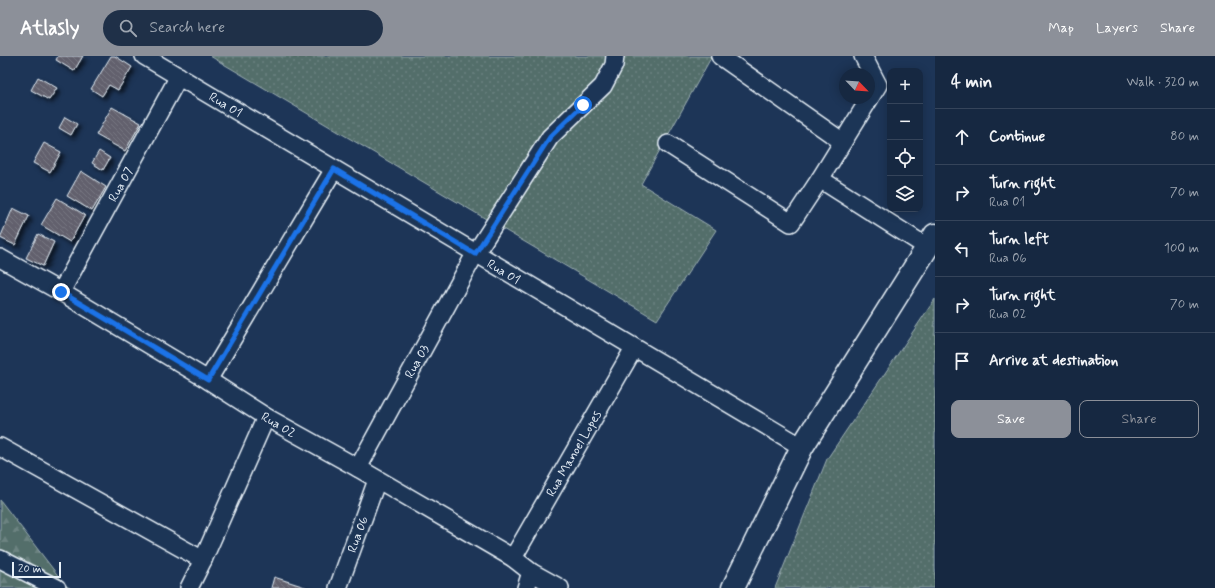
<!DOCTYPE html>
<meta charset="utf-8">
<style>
:root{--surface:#162841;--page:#1f3048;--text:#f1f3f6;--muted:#9ea6b1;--line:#35445a;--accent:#8c9099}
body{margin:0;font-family:Mynerve,sans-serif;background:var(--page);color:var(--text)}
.controls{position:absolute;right:12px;top:12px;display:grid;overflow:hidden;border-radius:8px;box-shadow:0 2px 10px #0003}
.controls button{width:36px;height:36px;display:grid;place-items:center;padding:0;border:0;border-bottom:1px solid var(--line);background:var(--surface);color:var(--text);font:20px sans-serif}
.compass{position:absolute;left:839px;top:12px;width:36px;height:36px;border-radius:50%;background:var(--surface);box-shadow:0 2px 10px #0003;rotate:115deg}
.scale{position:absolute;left:12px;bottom:10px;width:49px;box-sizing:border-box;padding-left:4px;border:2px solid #e8f1f8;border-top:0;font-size:11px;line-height:14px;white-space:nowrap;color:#e8f1f8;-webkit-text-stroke:3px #1d3557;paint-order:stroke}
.stop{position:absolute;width:12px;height:12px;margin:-9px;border:3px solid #1a73e8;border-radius:50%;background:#fff}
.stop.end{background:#1a73e8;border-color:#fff;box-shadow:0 1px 4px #0008}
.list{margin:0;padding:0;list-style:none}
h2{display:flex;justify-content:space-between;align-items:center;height:52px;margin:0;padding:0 16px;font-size:17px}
h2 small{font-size:13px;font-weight:400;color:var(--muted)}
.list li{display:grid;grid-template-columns:26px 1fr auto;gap:12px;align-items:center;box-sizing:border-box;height:56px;padding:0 16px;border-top:1px solid var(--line)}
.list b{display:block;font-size:15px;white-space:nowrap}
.list p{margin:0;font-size:13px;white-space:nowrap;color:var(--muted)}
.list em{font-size:13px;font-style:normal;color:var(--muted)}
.actions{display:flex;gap:8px;padding:12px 16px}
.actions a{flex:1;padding:9px 0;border:1px solid var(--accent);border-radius:8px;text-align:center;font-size:14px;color:var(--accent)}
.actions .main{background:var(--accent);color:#fff}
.icon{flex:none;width:22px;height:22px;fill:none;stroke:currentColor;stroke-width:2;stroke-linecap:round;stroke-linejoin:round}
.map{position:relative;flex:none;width:935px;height:532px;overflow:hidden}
header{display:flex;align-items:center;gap:24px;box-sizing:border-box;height:56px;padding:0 20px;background:var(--accent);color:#fff}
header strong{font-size:19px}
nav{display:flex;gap:22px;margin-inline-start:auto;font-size:14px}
.search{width:280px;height:36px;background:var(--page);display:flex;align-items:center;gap:10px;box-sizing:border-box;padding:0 14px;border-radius:22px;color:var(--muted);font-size:15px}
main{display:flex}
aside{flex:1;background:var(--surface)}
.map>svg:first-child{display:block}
.grass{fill:url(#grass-dots);stroke:#9eb0b2}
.forest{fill:url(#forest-firs);stroke:#9eb0b2}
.building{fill:url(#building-back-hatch);stroke:#e8f1f8;filter:url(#shadow)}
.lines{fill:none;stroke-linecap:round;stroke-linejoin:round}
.minor-casing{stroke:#e8f1f8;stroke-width:20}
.tertiary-casing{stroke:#e8f1f8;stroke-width:25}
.minor{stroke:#1d3557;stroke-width:17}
.tertiary{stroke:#1d3557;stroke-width:22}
.route{stroke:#1a73e8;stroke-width:5}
.labels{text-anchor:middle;stroke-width:3;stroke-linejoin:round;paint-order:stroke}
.street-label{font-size:13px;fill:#e8f1f8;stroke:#1d3557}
</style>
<header>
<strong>Atlasly</strong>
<div class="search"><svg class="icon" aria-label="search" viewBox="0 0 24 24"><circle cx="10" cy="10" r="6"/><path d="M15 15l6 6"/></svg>Search here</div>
<nav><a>Map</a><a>Layers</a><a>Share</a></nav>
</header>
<main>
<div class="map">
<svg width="935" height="532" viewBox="0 0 935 532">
<defs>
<pattern id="grass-dots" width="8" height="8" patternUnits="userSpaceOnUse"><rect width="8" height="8" fill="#536e6b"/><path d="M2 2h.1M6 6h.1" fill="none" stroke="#6c8381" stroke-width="1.8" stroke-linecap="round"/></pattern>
<pattern id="forest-firs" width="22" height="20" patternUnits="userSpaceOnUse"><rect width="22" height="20" fill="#536e6b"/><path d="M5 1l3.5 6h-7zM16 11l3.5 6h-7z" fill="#6c8381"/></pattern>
<pattern id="building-back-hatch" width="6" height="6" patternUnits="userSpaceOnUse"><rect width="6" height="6" fill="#62616d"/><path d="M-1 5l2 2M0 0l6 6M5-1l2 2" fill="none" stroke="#787883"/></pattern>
<filter id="shadow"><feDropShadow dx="3.5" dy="3.5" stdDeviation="2" flood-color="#0009"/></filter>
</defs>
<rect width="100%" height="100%" fill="#1d3557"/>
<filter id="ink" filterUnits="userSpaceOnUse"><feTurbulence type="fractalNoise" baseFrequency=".025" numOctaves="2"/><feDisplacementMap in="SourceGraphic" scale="8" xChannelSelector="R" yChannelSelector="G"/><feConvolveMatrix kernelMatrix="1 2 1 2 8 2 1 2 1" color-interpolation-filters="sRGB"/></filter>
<g filter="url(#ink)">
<!-- grass -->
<g class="grass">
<path d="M 210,0 L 712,0 L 641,128 L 716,174 L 657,264 Z"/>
<path d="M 935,243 L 935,532 L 775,532 L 827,403 Z"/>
</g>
<!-- forest -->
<path class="forest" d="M 0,444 L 66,530 L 70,532 L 0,532 Z"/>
<!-- building -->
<g class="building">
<path d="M 58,0 L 83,0 L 74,15 L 56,4 Z"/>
<path d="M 111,0 L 115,0 L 132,11 L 118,34 L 109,29 L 102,40 L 91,33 Z"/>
<path d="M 38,21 L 57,32 L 49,44 L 31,34 Z"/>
<path d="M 112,51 L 141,67 L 125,95 L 96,79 Z"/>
<path d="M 65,61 L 77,68 L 71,79 L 59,72 Z"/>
<path d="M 44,87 L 61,96 L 50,116 L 33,107 Z"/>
<path d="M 99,95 L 110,102 L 103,114 L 92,107 Z"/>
<path d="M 81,115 L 106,131 L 92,155 L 67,140 Z"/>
<path d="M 57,142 L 85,159 L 70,186 L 41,169 Z"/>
<path d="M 13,152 L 29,160 L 15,189 L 0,182 Z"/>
<path d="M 38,178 L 54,186 L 43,210 L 26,202 Z"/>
<path d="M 274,521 L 308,532 L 271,532 Z"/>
</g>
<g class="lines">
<defs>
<g id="minor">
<path d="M 144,0 L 802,391"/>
<path d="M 720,0 L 843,86"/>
<path d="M 668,88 L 791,167 L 820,123 L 878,29 L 863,0"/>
<path d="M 820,123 L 927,191"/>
<path d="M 0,202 L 61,236 L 208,324 L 266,361 L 358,412 L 513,502 L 531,516 L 560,532"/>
<path d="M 61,236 L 179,20"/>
<path d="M 208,324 L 334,113"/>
<path d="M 0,391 L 203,504"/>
<path d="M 358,412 L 475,198 L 550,81 L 603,30 L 614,9 L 615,0"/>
<path d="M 513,502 L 634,292"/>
<path d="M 0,503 L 57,532"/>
<path d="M 189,532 L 203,504 L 266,361"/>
<path d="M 338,532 L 377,424"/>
<path d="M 526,532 L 531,516"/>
</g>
<path id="tertiary" d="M 733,532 L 802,391 L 935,179"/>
</defs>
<!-- minor casing -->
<use href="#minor" class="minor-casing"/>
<!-- tertiary casing -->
<use href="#tertiary" class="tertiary-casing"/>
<!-- minor -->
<use href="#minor" class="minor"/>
<!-- tertiary -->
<use href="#tertiary" class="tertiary"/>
</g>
</g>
<g class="lines" filter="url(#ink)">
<!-- route -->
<path class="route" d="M 61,236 L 208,324 L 334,113 L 475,198 L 550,81 L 583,49"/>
</g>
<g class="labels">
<!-- street labels -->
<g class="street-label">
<text transform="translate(226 48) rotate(31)" y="5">Rua 01</text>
<text transform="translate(120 128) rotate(-61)" y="5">Rua 07</text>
<text transform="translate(504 215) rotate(31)" y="5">Rua 01</text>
<text transform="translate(416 305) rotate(-61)" y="5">Rua 03</text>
<text transform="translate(279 368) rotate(30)" y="5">Rua 02</text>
<text transform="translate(573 397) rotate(-60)" y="5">Rua Manoel Lopes</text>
<text transform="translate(357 478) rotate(-70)" y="5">Rua 06</text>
</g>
</g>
</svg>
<div class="controls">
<button>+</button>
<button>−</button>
<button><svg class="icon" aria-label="locate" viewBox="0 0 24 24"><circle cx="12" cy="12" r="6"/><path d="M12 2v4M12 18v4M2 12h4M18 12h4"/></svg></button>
<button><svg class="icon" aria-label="layers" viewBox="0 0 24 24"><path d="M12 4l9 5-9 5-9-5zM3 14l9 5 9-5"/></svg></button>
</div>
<svg class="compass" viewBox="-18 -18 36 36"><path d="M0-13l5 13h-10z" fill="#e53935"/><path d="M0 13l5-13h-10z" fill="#9ea6b1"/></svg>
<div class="scale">20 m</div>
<div class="stop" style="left:583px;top:49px"></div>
<div class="stop end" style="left:61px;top:236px"></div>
</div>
<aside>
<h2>4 min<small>Walk · 320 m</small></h2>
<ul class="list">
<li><svg class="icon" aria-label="ahead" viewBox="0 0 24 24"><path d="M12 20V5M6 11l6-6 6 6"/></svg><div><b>Continue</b></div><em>80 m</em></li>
<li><svg class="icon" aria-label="right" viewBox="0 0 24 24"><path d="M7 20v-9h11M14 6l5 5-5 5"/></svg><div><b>Turn right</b><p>Rua 01</p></div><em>70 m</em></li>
<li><svg class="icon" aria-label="left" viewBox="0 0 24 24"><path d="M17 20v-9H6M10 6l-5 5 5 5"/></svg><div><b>Turn left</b><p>Rua 06</p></div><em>100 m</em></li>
<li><svg class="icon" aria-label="right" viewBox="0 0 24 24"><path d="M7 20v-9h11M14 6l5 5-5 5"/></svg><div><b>Turn right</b><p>Rua 02</p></div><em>70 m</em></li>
<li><svg class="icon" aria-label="arrive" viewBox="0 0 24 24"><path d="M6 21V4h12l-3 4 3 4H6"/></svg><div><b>Arrive at destination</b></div></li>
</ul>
<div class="actions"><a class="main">Save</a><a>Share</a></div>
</aside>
</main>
